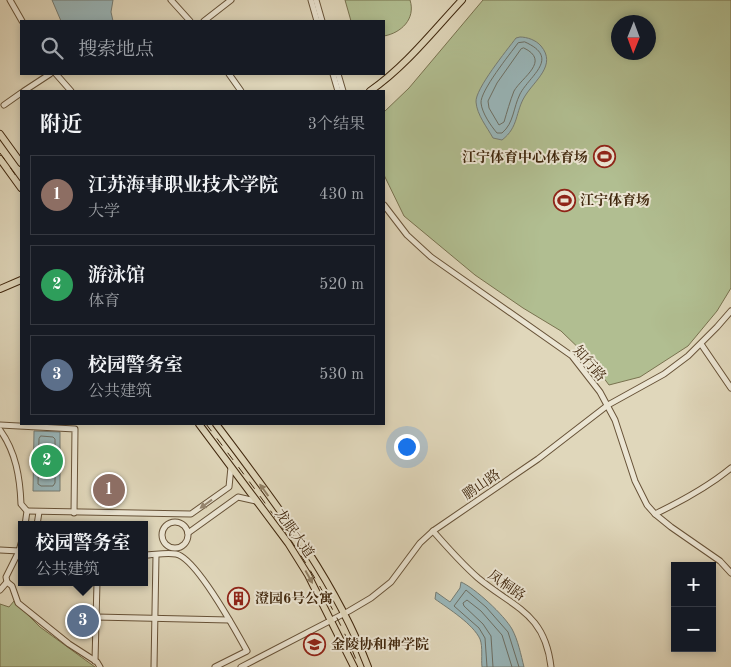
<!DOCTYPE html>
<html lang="zh">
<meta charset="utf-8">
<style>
:root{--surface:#171b24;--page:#242831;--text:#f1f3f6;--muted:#9ea1a6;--line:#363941;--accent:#7c3aed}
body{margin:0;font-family:"Old Standard TT","Noto Serif SC",serif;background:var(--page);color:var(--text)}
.controls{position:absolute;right:15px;bottom:15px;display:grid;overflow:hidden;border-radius:0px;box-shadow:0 2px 8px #0003}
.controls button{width:45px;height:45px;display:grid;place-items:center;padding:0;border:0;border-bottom:1px solid var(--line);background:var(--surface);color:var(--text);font:25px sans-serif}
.compass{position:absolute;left:611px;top:15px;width:45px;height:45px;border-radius:50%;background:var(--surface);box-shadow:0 2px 8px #0003;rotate:181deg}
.you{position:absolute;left:406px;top:446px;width:18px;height:18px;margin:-12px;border:4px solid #fff;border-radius:50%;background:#1a73e8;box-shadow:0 0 0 8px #1a73e833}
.badge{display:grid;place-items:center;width:32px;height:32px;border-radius:50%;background:var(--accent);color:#fff;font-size:16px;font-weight:700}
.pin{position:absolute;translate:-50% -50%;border:2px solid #fff;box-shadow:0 1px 5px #0006}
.popup{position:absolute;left:18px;top:521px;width:130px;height:65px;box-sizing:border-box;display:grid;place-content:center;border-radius:0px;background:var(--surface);filter:drop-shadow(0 1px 4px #0005);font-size:16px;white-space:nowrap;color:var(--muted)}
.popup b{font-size:19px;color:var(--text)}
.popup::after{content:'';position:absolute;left:50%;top:100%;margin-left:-10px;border:10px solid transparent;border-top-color:var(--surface)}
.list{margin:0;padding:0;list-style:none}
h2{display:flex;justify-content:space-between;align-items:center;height:65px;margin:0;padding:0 20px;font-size:21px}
h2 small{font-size:16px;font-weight:400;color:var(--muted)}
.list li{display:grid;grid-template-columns:32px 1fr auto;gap:15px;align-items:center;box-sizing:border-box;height:80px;margin:0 10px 10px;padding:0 10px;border:1px solid var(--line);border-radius:0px}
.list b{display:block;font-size:19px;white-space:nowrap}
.list p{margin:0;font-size:16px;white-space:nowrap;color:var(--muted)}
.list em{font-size:16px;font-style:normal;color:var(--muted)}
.icon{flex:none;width:28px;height:28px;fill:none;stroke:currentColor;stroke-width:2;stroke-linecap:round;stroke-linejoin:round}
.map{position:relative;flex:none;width:731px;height:667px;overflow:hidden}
.search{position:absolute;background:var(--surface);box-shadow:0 2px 8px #0003;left:20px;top:20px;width:365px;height:55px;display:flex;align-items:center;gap:12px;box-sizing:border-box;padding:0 18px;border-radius:0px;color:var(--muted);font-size:19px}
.panel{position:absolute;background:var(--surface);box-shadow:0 2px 8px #0003;left:20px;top:90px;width:365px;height:335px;border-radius:0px}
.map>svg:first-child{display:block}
.green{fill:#b1be91;stroke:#78724f;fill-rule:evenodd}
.water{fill:#99b7bb;stroke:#757d75}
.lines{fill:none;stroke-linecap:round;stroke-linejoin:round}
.shore{stroke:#6c6f64;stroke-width:1}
.minor-casing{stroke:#685338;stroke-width:7}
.major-casing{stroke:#40270d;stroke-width:8}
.minor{stroke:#ebe5d3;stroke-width:5}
.major{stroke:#e0d7bb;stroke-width:6}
.rail{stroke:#40270d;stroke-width:1;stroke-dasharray:9 9;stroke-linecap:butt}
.oneway{fill:#907f64}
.oneway2{fill:#968670}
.labels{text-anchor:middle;stroke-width:4;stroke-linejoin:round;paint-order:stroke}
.poi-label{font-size:14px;font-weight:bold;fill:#40270d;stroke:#ebe5d3;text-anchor:start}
.street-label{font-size:14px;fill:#40270d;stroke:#ebe5d3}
</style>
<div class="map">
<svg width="731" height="667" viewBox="0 0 731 667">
<rect width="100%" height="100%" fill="#e0d7bb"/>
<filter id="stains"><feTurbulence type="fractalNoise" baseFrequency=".004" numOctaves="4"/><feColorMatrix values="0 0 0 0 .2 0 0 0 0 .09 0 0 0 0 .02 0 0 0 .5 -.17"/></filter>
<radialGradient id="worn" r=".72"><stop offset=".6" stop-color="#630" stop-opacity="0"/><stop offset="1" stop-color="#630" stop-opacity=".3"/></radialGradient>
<!-- green -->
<g class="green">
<path d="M 345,0 L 410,0 C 416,19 401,33 384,36 L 384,21 L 351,21 Z"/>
<path d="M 483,0 L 731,0 L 731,288 L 717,311 L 688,346 L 640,377 L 609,385 L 588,357 L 561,331 L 523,308 L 475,275 L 404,216 L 384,175 L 384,112 L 409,88 ZM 618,22 L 648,22 L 648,52 L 618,52 Z"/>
<path d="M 14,601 L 40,627 L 95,667 L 0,667 L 0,604 L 9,607 Z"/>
</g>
<!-- water -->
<g class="water">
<path d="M 52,0 L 113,0 L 111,12 L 113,21 L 61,21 Z"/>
<path d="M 520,37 C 527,37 536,40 541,46 C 557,65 535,80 525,96 C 515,112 519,127 502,140 L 493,138 C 487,127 477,115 476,102 C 475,89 507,50 516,38 Z"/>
<path d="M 34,431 L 60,432 L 60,491 L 33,491 Z"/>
<path d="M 461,582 C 475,588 504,615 512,629 C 518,640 521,655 524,667 L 482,667 C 481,659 483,647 480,639 C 473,624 449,609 435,599 L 436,592 L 450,602 L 460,588 Z"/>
</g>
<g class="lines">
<!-- shore -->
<g class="shore">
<path d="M 525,42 C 561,58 530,75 520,94 C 513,108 514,123 502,133 L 497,133 C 491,126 482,113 481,103 C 480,91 510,54 518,43 Z"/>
<path d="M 524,48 C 551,61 522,77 514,91 C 510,101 507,112 504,122 L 499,125 L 489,108 L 488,101 L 497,83 L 521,49 Z"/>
<path d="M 41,436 L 53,437 L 55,439 L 55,483 L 53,486 L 41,486 L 38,484 L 39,439 Z"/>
<path d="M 487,667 L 485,638 L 479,628 L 454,606 L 466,590 L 486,607 L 508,632 L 519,667"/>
<path d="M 493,667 L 491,636 L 483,624 L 464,606 L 463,603 L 467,600 L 481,611 L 502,635 L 512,667"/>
</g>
<defs>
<g id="minor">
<path d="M 10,0 L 22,21"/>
<path d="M 171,0 L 190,21"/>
<path d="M 311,0 L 317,21"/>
<path d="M 316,0 L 322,21"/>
<path d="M 204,21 L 231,0"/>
<path d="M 56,74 L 71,91"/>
<path d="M 229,74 L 241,91"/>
<path d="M 333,74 L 338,91"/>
<path d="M 338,74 L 343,91"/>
<path d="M 24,91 L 50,74"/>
<path d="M 4,105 L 21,93"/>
<path d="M 384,205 L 407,235 L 431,257 L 572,356 L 600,392 L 615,420 L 635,481 L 647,505 L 655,514 L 671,527 L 720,561 L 731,573"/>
<path d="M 701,344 L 731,388"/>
<path d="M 0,425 L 75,429 L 74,513"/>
<path d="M 0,430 C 16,452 20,478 21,504 L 27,511 L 25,525"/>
<path d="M 27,511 L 191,514 L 229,487 L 231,467"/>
<path d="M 655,514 C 682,501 708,487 731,468"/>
<circle cx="175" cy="535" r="13"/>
<path d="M 37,525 L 39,512"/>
<path d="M 433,531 C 447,547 462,564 478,578 C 514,608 545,613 551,667"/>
<path d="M 188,533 L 238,497 L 256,501"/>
<path d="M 0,550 L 19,551 L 22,540"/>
<path d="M 144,555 C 154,555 166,552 176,554 C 196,558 236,631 247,651 L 215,667"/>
<path d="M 7,582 L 12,586 L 18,603 L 69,644 L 97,662 L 100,667"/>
<path d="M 0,590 L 7,582 L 6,577 L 19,551 L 22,553"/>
<path d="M 96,617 L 229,620"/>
<path d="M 95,661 L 97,582"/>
<path d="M 154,667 L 156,555"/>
<path d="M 241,667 L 349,611 L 371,598 L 391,582 L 420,543 L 433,531 L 538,459 L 608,405 L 664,374 L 688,356 L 717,327 L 731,311"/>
</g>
<g id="major">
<path d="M 370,91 C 405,67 433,31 462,0"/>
<path d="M 0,134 L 21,163"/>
<path d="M 0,159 L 21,188"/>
<path d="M 0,289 L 21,280"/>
<path d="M 199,424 L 288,543 L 308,575 L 354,667"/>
<path d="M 216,424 C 273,500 334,577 368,667"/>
</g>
</defs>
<!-- minor casing -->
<use href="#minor" class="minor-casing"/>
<!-- major casing -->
<use href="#major" class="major-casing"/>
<!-- minor -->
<use href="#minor" class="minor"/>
<!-- major -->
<use href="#major" class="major"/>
<!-- rail -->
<g class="rail">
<path d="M 0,153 L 21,183"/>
<path d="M 206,424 C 264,501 324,577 359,667"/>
</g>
</g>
<!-- one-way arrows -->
<defs><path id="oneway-solid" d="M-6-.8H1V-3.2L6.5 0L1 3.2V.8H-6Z" transform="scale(1.25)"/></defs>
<g class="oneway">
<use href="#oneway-solid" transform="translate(264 490) rotate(-126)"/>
<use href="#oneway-solid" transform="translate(309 577) rotate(61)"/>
</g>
<use class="oneway2" href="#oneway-solid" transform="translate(206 504) rotate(144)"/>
<!-- icons -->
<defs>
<symbol id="stadium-ring" viewBox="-11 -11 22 22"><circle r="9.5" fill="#ebe5d3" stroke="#8f2418" stroke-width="1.5"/><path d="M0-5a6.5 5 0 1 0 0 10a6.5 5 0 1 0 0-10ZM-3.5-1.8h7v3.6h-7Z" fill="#8f2418"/></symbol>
<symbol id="building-ring" viewBox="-11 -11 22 22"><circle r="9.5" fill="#ebe5d3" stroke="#8f2418" stroke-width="1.5"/><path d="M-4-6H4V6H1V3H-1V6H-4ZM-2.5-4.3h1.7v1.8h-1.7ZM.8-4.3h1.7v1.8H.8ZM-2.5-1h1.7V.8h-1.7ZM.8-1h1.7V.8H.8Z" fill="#8f2418"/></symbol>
<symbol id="university-ring" viewBox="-11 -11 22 22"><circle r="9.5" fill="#ebe5d3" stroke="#8f2418" stroke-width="1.5"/><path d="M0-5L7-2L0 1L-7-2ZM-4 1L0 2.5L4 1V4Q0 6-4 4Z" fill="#8f2418"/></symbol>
</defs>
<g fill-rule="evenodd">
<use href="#stadium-ring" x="592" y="144" width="25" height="25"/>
<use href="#stadium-ring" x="552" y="188" width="25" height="25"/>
<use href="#building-ring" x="226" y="586" width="25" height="25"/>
<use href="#university-ring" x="302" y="632" width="25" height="25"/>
</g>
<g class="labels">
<!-- poi labels -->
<g class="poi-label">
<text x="588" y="162" text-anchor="end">江宁体育中心体育场</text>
<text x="580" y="205">江宁体育场</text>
<text x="255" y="603">澄园6号公寓</text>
<text x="331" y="649">金陵协和神学院</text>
</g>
<!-- street labels -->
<g class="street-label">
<text transform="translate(590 363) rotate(49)" y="5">知行路</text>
<text transform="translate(481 484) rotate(-34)" y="5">鹏山路</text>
<text transform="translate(295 533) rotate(55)" y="5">龙眠大道</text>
<text transform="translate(507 585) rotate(35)" y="5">凤桐路</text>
</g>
</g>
<rect width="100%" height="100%" filter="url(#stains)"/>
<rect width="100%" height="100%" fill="url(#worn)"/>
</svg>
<div class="controls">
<button>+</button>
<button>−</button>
</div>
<svg class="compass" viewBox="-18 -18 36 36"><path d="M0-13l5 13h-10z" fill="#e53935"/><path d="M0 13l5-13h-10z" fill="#9ea1a6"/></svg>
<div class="you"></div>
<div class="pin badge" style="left:109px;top:490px;background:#8d6e63">1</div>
<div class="pin badge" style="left:47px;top:461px;background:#2e9e5b">2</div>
<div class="pin badge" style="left:83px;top:621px;background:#5c6f8a">3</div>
<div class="popup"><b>校园警务室</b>公共建筑</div>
<div class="search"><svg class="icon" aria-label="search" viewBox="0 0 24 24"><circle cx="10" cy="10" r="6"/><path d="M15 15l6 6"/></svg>搜索地点</div>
<section class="panel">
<h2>附近<small>3个结果</small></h2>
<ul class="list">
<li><span class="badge" style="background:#8d6e63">1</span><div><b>江苏海事职业技术学院</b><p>大学</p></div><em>430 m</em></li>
<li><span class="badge" style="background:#2e9e5b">2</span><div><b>游泳馆</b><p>体育</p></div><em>520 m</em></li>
<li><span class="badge" style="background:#5c6f8a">3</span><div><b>校园警务室</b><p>公共建筑</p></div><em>530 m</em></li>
</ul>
</section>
</div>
